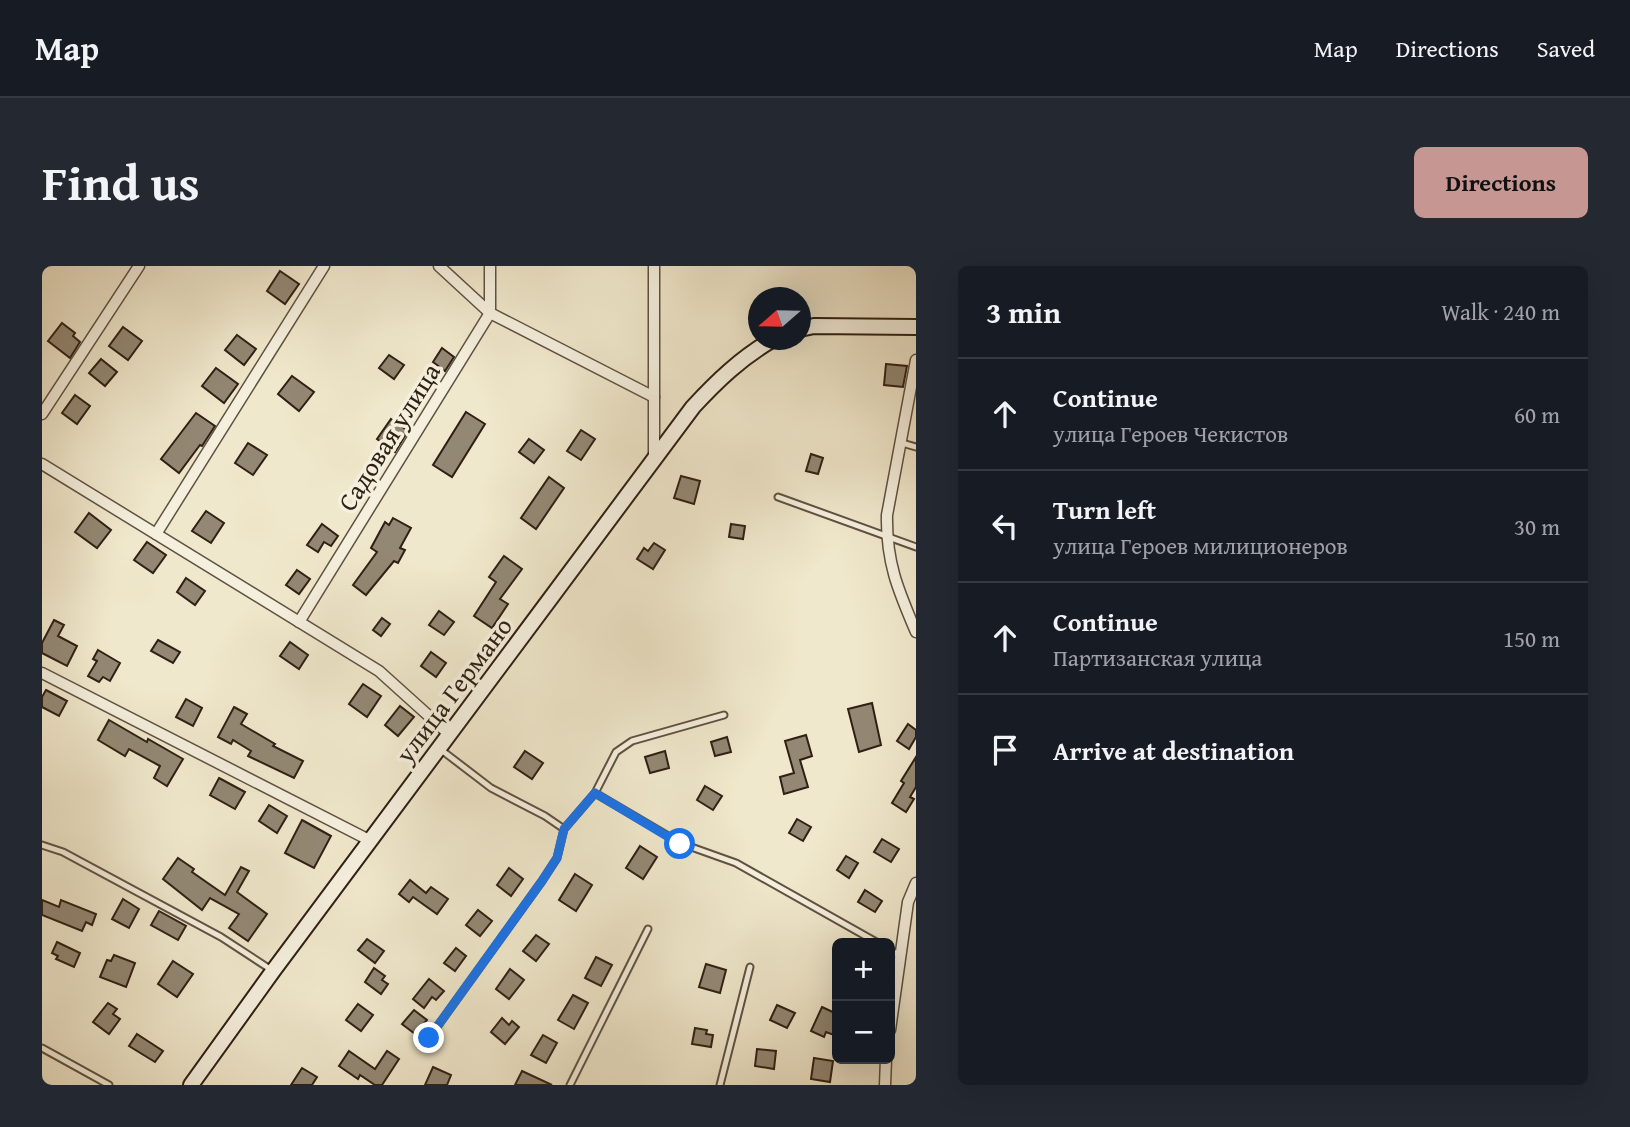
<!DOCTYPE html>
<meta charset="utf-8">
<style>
:root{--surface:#171b24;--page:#242831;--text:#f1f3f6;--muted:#9ea1a6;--line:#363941;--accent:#c59692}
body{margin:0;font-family:"Gentium Book Plus",serif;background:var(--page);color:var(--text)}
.controls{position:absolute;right:21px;bottom:21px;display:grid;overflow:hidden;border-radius:10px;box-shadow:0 7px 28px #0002}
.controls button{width:63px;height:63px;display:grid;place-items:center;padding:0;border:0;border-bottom:2px solid var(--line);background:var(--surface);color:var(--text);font:35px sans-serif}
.compass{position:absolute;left:706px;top:21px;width:63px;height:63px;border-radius:50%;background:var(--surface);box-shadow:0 7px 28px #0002;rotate:250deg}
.stop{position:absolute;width:21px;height:21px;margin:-16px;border:5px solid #1a73e8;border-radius:50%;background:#fff}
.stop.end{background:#1a73e8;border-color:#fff;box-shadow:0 2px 7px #0008}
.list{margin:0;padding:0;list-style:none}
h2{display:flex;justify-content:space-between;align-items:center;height:91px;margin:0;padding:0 28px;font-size:30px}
h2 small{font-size:23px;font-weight:400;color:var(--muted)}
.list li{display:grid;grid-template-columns:46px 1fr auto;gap:21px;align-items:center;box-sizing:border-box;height:112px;padding:0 28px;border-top:2px solid var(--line)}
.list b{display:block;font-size:26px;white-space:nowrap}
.list p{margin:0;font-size:23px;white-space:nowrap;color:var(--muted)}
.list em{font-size:23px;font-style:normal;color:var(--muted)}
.icon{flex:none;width:38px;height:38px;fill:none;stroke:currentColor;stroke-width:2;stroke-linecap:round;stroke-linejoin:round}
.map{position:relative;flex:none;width:874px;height:819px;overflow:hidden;border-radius:10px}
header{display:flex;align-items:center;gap:42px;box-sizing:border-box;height:98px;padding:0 35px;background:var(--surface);border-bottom:2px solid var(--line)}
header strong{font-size:33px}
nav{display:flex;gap:38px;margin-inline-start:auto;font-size:24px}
.intro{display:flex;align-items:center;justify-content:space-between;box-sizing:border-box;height:168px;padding:0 42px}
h1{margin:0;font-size:49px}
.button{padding:18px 32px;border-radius:10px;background:var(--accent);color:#111;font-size:24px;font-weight:700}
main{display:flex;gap:42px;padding:0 42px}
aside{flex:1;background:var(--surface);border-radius:10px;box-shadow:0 7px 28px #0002}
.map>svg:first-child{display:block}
.building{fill:#938874;stroke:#2f1f14;stroke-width:2}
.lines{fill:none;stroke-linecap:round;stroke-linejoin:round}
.service-casing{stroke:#5f5142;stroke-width:9}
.minor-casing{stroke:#5f5142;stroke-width:13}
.secondary-casing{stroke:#2f1f14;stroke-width:18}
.service{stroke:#f5f0de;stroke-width:5}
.minor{stroke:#f5f0de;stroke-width:10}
.secondary{stroke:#f5f0de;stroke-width:14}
.route{stroke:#1a73e8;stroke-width:9}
.labels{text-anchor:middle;stroke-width:7;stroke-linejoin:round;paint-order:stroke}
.street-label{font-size:26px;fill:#2f1f14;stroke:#f5f0de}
</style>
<header>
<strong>Map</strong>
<nav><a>Map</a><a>Directions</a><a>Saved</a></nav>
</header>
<div class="intro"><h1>Find us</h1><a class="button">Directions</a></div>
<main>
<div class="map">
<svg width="874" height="819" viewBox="0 0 874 819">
<rect width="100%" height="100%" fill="#f0e8cc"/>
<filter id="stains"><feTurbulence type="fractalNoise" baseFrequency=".00286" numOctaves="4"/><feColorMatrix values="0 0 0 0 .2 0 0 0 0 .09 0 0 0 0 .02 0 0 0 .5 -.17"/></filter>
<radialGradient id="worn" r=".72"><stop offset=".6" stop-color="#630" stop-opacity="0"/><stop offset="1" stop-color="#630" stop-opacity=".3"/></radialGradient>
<!-- building -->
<g class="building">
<path d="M 238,5 L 257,18 L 243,38 L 225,25 Z"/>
<path d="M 20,57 L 33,67 L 31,70 L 38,76 L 28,92 L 6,75 Z"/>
<path d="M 81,61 L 100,75 L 86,94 L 67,80 Z"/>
<path d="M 195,69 L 214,83 L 202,99 L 183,84 Z"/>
<path d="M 400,82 L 412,91 L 403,105 L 391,96 Z"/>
<path d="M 347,89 L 362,99 L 352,113 L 337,102 Z"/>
<path d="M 59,93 L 75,106 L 63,120 L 47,107 Z"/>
<path d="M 844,98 L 865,100 L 861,121 L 842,119 Z"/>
<path d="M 174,102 L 196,118 L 182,137 L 160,120 Z"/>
<path d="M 250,110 L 272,126 L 257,145 L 236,128 Z"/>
<path d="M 33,129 L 48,140 L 35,158 L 20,147 Z"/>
<path d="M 424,146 L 443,158 L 410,211 L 391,199 Z"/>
<path d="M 154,147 L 173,160 L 160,180 L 158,179 L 137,207 L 119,193 Z"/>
<path d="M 349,153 L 366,165 L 353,186 L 335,173 Z"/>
<path d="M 539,164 L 553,173 L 539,194 L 525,185 Z"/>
<path d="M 487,173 L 502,184 L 492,197 L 477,186 Z"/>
<path d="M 206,177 L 225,189 L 211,209 L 193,197 Z"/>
<path d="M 769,188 L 781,192 L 776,208 L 764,205 Z"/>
<path d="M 639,210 L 658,215 L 652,238 L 632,232 Z"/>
<path d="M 507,211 L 522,222 L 494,263 L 479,252 Z"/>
<path d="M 164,245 L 182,257 L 169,277 L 150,265 Z"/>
<path d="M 47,247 L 69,264 L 55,282 L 33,266 Z"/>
<path d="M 351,252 L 369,262 L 358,282 L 363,284 L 356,297 L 352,295 L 324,329 L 311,319 L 335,286 L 329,282 L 343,256 L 347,259 Z"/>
<path d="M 280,258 L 296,270 L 289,280 L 282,276 L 276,286 L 265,279 Z"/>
<path d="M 689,258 L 703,260 L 701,273 L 687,271 Z"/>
<path d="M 105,276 L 124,289 L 111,307 L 92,294 Z"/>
<path d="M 612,277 L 623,284 L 611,303 L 595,293 L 602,282 L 606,285 Z"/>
<path d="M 462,290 L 480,303 L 458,333 L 466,338 L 450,362 L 432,350 L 454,316 L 447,311 Z"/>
<path d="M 255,304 L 268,313 L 257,328 L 244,319 Z"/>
<path d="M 144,312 L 163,325 L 153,339 L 135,326 Z"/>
<path d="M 397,345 L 412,356 L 402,369 L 387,359 Z"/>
<path d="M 340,352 L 348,358 L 339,370 L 331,364 Z"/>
<path d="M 12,354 L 22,359 L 16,370 L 35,380 L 25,400 L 0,387 L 0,377 Z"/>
<path d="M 116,374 L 138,386 L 131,397 L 109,385 Z"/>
<path d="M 248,376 L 266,389 L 257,403 L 238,390 Z"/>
<path d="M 56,384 L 78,397 L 68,415 L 61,411 L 57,416 L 46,410 L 55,395 L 51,393 Z"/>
<path d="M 389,386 L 404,397 L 394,411 L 379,400 Z"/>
<path d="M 321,418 L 339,430 L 325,451 L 307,438 Z"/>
<path d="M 4,424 L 25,435 L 17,450 L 0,441 L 0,431 Z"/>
<path d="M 144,433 L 160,442 L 151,460 L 134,451 Z"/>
<path d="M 830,437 L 839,479 L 817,486 L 806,443 Z"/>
<path d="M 358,440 L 372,451 L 356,470 L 343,459 Z"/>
<path d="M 192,441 L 205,448 L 199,458 L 233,478 L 231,480 L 261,495 L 252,512 L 206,490 L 209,485 L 191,474 L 189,478 L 176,471 Z"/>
<path d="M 67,454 L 105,476 L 106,473 L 141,493 L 125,520 L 112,512 L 118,500 L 87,483 L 83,490 L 56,474 Z"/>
<path d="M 866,458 L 874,464 L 874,471 L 867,483 L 855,475 Z"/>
<path d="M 764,469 L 770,490 L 758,494 L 766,521 L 742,528 L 738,511 L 752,507 L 743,475 Z"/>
<path d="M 685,471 L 689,486 L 673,490 L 669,476 Z"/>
<path d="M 483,485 L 501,497 L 490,513 L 472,501 Z"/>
<path d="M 623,485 L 627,502 L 608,507 L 603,491 Z"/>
<path d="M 874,491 L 874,521 L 868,531 L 872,533 L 864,546 L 850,537 L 862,517 L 859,515 Z"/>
<path d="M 177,512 L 203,526 L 193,543 L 168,529 Z"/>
<path d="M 663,520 L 680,530 L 671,544 L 655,534 Z"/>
<path d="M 227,539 L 245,550 L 235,567 L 217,555 Z"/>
<path d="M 755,553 L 769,561 L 761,575 L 747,567 Z"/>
<path d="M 260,554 L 289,570 L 272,602 L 243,587 Z"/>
<path d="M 840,573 L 857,583 L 849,596 L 832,586 Z"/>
<path d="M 598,580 L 615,591 L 601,613 L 584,602 Z"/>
<path d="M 804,590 L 816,597 L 807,612 L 795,604 Z"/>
<path d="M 136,592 L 152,603 L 150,606 L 183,629 L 199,601 L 207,605 L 195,626 L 225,648 L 206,675 L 187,662 L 197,648 L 168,632 L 160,644 L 121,613 Z"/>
<path d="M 467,602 L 481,613 L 469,630 L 455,619 Z"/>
<path d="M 533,608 L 550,619 L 534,645 L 517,634 Z"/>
<path d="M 368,614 L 384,627 L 389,621 L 406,633 L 395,648 L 371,631 L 367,636 L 357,628 Z"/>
<path d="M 823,624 L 840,635 L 833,646 L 816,636 Z"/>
<path d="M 81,633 L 97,643 L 87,662 L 70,653 Z"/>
<path d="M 0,634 L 17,641 L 19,634 L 54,648 L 50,659 L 44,656 L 40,665 L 0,649 Z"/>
<path d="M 436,644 L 450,655 L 438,670 L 424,659 Z"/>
<path d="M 117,645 L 144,660 L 136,674 L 109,659 Z"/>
<path d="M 494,669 L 507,678 L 494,695 L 481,685 Z"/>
<path d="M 325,673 L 342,685 L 333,697 L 316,684 Z"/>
<path d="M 15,676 L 38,687 L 32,701 L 14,693 L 16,690 L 10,687 Z"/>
<path d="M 414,682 L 424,690 L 413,705 L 402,697 Z"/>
<path d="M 72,689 L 93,697 L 84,721 L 58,711 L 65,694 L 69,695 Z"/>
<path d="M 554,691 L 570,699 L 559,720 L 543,712 Z"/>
<path d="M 131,695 L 151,708 L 135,731 L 116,718 Z"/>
<path d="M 664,698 L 684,704 L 678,727 L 657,721 Z"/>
<path d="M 332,702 L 343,710 L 340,714 L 346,718 L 339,728 L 323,716 Z"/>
<path d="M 468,703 L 482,714 L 467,733 L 454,723 Z"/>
<path d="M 387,713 L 402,725 L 394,734 L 390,731 L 382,742 L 371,733 Z"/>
<path d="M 531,729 L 546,737 L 532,763 L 516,754 Z"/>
<path d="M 66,737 L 75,743 L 71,748 L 78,753 L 67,768 L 51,756 Z"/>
<path d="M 316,738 L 331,749 L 319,765 L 304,754 Z"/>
<path d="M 735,739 L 753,747 L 745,762 L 728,754 Z"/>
<path d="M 780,741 L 795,748 L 795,761 L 792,769 L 784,766 L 782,771 L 769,765 Z"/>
<path d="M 372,744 L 385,754 L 373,768 L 360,758 Z"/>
<path d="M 460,752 L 467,759 L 470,755 L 477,761 L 463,778 L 449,766 Z"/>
<path d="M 653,762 L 665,764 L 664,768 L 671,769 L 669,781 L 650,778 Z"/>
<path d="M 95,768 L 121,785 L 113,796 L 87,780 Z"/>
<path d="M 501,769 L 515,777 L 504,797 L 489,789 Z"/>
<path d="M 715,783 L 734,785 L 732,803 L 713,800 Z"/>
<path d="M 307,785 L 333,803 L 345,785 L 357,793 L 340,819 L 333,819 L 318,809 L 316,813 L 297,800 Z"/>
<path d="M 772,792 L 791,795 L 788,816 L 769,813 Z"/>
<path d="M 391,801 L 409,809 L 405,819 L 383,819 Z"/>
<path d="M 260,802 L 275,811 L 270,819 L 249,819 Z"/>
<path d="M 480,805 L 510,819 L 473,819 Z"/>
</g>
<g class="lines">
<defs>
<g id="service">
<path d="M 860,177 L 874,181"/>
<path d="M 736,231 L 874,281"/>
<path d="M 553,527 L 638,577 L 694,597 L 836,677"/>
<path d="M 522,563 L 553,527 L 574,486 L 590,475 L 682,449"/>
<path d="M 0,579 L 21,586 L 179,671 L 228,703"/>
<path d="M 848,684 L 858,690"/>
<path d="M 387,772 L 500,615 L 515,592 L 522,563 L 503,550 L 449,522 L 398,483"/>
<path d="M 0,782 L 67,819"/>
<path d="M 528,819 L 606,663"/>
<path d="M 678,819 L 708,701"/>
</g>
<g id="minor">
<path d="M 397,0 L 448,47 L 612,131"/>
<path d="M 612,0 L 612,194"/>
<path d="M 874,94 L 845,249 C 844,296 856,324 874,366"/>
<path d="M 0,148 L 97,0"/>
<path d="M 0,198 L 337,405 L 408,469"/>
<path d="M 114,268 L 282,0"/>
<path d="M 257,356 L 448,47 L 448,0"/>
<path d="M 0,407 L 329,575"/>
<path d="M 848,764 L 866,636 L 874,617"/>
<path d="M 843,819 L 844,793"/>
</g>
<g id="secondary">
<path d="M 758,63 L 772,60 L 874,61"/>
<path d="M 149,819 L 231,705 L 651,141 C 675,115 699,92 730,74"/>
</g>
</defs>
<!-- service casing -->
<use href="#service" class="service-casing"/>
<!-- minor casing -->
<use href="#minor" class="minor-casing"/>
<!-- secondary casing -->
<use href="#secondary" class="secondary-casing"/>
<!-- service -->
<use href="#service" class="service"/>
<!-- minor -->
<use href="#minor" class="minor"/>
<!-- secondary -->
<use href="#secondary" class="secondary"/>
</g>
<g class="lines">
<!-- route -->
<path class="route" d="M 387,772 L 500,615 L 515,592 L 522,563 L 553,527 L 638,578"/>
</g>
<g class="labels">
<!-- street labels -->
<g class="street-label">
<text transform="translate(347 171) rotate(-58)" y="9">Садовая улица</text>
<text transform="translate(412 424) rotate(-53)" y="9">улица Германо</text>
</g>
</g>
<rect width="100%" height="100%" filter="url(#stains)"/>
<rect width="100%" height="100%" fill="url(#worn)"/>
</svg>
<div class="controls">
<button>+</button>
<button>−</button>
</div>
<svg class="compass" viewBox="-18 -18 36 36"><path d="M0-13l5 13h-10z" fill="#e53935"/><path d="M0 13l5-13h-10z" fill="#9ea1a6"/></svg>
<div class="stop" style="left:638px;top:578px"></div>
<div class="stop end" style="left:387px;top:772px"></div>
</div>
<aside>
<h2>3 min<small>Walk · 240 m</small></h2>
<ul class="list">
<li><svg class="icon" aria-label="ahead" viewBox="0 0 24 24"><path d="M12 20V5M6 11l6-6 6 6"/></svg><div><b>Continue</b><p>улица Героев Чекистов</p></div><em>60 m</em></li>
<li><svg class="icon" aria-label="left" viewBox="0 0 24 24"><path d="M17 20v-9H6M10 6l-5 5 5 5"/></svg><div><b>Turn left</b><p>улица Героев милиционеров</p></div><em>30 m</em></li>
<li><svg class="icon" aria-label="ahead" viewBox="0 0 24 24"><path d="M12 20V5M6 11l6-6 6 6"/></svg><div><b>Continue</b><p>Партизанская улица</p></div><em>150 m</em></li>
<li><svg class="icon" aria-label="arrive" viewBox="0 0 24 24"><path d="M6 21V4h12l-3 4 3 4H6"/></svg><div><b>Arrive at destination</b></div></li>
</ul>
</aside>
</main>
